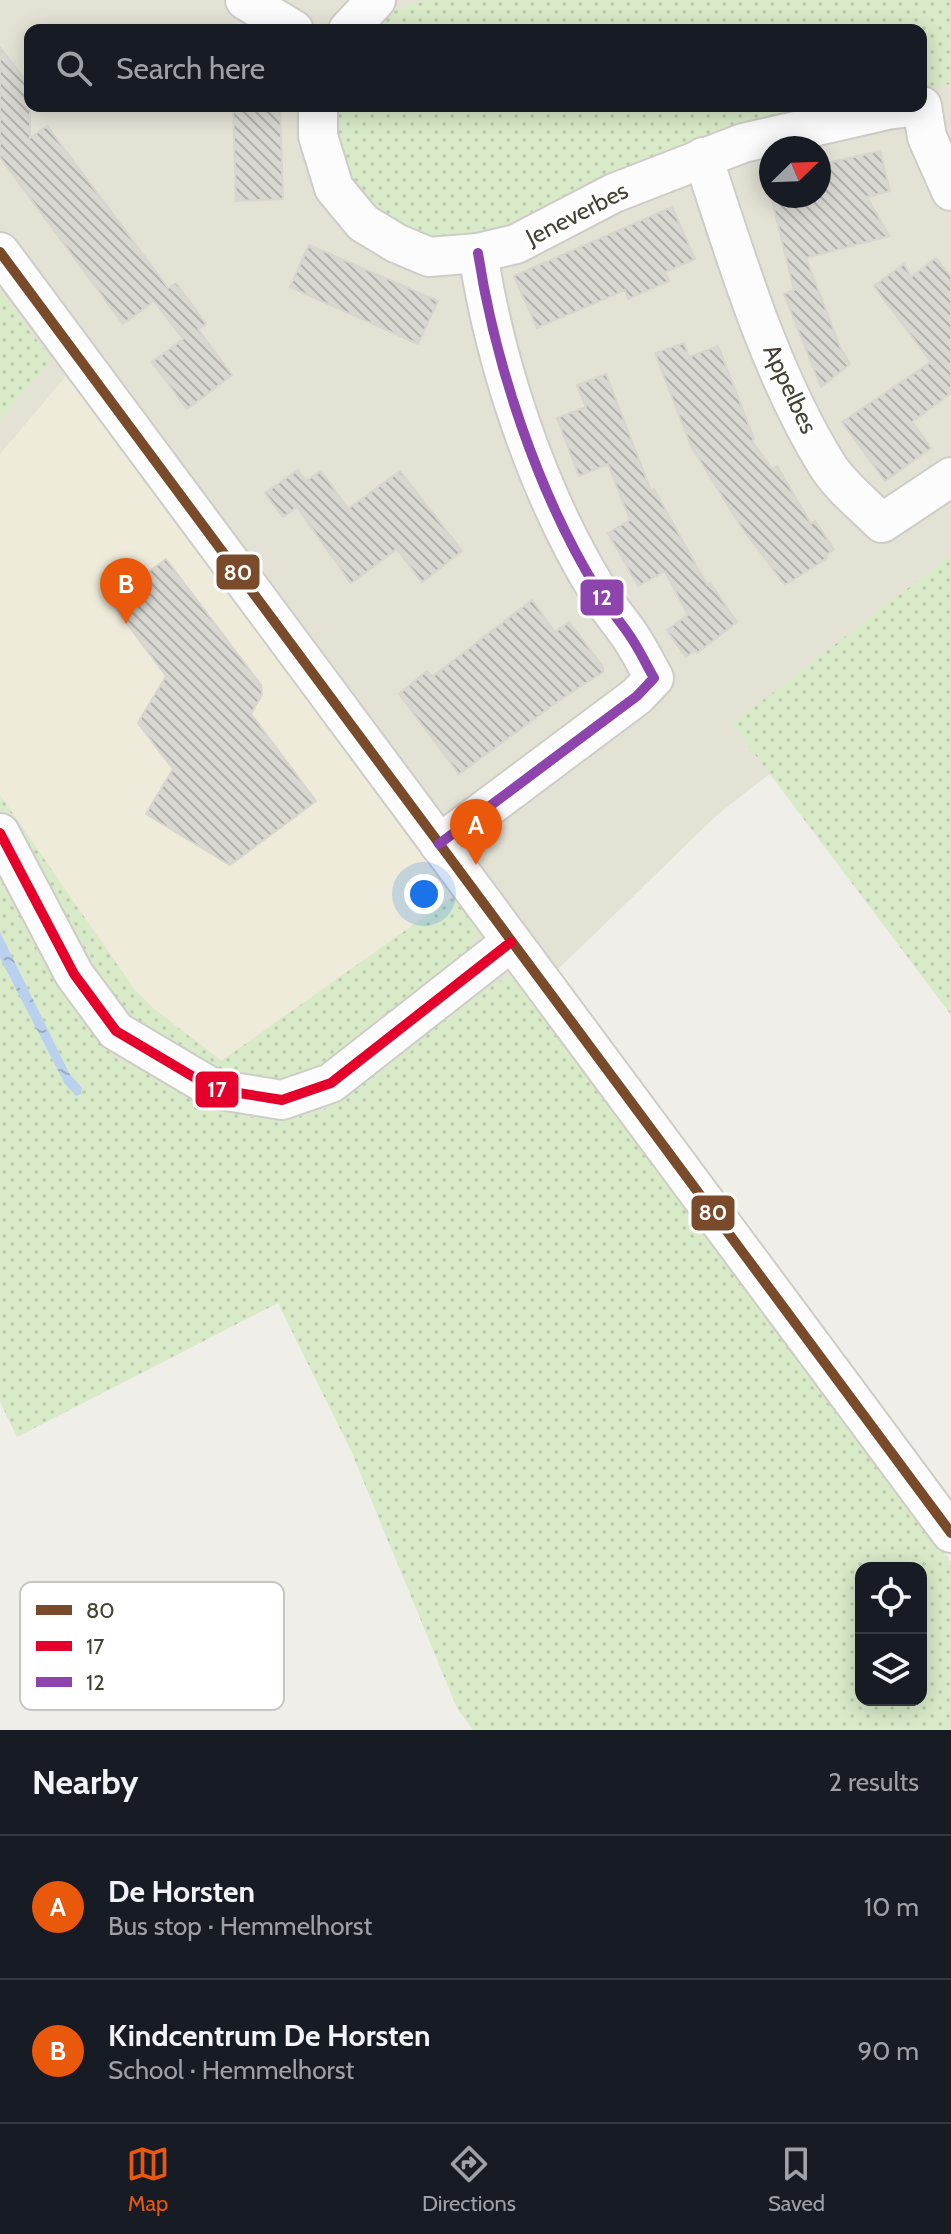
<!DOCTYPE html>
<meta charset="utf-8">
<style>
:root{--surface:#171b24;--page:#242831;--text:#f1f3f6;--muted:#9ea1a6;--line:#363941;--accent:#ea580c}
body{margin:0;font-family:Cabin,sans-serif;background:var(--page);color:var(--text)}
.controls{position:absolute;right:24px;bottom:24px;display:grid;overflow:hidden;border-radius:16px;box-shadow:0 4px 20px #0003}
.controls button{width:72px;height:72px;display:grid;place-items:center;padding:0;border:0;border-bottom:2px solid var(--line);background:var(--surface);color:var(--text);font:40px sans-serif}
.compass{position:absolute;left:759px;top:136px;width:72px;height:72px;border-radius:50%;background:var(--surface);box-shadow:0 4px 20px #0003;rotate:67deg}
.you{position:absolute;left:424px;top:894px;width:28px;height:28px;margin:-20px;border:6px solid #fff;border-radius:50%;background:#1a73e8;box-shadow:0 0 0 12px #1a73e833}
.badge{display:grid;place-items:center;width:52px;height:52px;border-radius:50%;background:var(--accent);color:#fff;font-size:26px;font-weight:700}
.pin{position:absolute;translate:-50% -66px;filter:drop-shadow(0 2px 4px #0008)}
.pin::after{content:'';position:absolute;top:42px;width:28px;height:24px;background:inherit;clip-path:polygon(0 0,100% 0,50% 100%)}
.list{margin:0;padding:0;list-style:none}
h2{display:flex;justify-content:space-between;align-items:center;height:104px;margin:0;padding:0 32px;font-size:34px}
h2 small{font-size:26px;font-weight:400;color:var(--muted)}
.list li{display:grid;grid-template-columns:52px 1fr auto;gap:24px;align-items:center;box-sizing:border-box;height:144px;padding:0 32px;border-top:2px solid var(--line)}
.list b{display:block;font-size:30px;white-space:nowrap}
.list p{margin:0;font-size:26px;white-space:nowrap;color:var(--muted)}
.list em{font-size:26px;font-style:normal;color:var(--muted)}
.icon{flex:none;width:44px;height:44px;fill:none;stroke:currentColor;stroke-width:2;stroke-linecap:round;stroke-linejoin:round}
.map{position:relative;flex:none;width:951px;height:1730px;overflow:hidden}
.search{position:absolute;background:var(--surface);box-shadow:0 4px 20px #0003;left:24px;right:24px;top:24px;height:88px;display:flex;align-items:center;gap:20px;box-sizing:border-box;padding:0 28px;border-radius:16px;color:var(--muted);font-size:30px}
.sheet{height:392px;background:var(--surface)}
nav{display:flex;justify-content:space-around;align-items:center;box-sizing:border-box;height:112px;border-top:2px solid var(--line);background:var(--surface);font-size:22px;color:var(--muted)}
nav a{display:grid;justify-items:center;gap:4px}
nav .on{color:var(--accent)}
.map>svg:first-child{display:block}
.residential{fill:#e4e1d5;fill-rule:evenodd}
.education{fill:#eeebda}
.grass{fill:url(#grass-dots);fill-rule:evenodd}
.water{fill:url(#water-ripples)}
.building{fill:url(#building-back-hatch);stroke:#d8d5ce;stroke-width:2}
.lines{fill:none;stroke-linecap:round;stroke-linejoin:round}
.minor-casing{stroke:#ceccc6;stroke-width:42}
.minor{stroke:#fdfcfc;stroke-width:38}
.bus-1-casing{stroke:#fff;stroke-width:16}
.bus-2-casing{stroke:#fff;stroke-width:16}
.bus-3-casing{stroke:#fff;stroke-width:16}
.bus-1{stroke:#7a4b2a;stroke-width:10}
.bus-2{stroke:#e4002b;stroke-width:10}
.bus-3{stroke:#8e44ad;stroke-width:10}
.labels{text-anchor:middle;stroke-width:7;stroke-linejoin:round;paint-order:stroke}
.street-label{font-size:24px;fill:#454135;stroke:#fff}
.key{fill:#fff;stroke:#c7c6c2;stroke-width:2}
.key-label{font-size:22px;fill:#454135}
.line-badge{stroke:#fff;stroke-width:3}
.badge-label{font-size:22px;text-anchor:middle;font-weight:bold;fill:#fff}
</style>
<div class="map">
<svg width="951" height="1730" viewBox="0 0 951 1730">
<defs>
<pattern id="grass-dots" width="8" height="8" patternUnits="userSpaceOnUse" patternTransform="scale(2)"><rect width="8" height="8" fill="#d8eac8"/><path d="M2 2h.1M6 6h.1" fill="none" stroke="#bbcaac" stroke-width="1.8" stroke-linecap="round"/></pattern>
<pattern id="water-ripples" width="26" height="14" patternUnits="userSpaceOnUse" patternTransform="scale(2)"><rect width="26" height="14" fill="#b9d1ee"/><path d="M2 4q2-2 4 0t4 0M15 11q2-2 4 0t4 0" fill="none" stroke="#98abc2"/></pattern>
<pattern id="building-back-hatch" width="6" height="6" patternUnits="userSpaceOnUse" patternTransform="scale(2)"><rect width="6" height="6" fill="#d9d7d1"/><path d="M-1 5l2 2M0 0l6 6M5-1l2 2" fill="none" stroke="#b2b0aa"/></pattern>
</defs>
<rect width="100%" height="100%" fill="#f0eee8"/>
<!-- residential -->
<path class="residential" d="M 0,0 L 951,0 L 951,632 L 717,815 L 310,1210 L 0,1209 ZM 30,30 L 921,30 L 921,106 L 30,106 ZM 771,148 L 819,148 L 819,196 L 771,196 Z"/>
<!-- education -->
<path class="education" d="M 66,376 L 457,894 L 222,1061 L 153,1008 L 134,989 L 0,795 L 0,454 Z"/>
<!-- grass -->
<g class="grass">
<path d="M 431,0 L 951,0 L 951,84 L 921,89 L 921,30 L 371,30 L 393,9 Z"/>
<path d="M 332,106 L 847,106 L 473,242 L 440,242 L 390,225 L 354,194 L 338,155 Z"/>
<path d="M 0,290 L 51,359 L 0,421 Z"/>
<path d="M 951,555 L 951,1015 L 732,724 Z"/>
<path d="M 0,795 L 134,989 L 153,1008 L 221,1061 L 457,894 L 478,930 L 469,952 L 320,1079 L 256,1089 L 121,1025 L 22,842 L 0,808 Z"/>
<path d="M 0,859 L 93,1034 L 119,1060 L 252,1117 C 278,1121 299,1118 323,1110 L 493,984 L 512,975 L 713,1239 L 951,1562 L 951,1730 L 473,1730 L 457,1708 L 351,1451 L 278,1303 L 17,1437 L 0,1402 ZM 861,1568 L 921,1568 L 921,1700 L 861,1700 Z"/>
</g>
<!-- water -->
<path class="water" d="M 0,932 L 69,1073 L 82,1088 L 81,1094 L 76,1096 L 65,1084 L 0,958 Z"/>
<!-- building -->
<g class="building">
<path d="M 0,47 L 30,86 L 30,138 L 47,126 L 168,288 L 176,283 L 206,324 L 198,329 L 232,375 L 187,409 L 152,362 L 183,339 L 154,301 L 123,324 L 0,157 Z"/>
<path d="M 233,106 L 280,106 L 283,199 L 236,201 Z"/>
<path d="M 880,151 L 890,191 L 867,197 L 889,236 L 806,258 L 840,347 L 850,364 L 821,387 L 784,294 L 794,290 L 771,196 L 819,196 L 819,165 Z"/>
<path d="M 672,207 L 695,259 L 665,272 L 669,281 L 628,299 L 625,290 L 537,328 L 514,276 Z"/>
<path d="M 309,245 L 438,301 L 418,344 L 290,287 Z"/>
<path d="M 936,258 L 951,277 L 951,393 L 912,422 L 931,448 L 885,481 L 842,422 L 931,362 L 874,286 L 904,264 L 911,277 Z"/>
<path d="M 684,343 L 689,357 L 718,346 L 754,439 L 752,441 L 772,469 L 777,466 L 811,524 L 815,521 L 834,549 L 825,556 L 827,558 L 785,585 L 742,528 L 691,446 L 655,353 Z"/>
<path d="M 606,374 L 651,491 L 654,489 L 707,585 L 710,583 L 737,622 L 697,653 L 696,650 L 686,657 L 667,630 L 688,615 L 665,571 L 638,586 L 608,533 L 630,520 L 608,464 L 579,476 L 557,418 L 586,407 L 577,385 Z"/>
<path d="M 298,470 L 306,481 L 321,471 L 348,509 L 400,471 L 462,551 L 422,582 L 397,549 L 351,583 L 297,507 L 283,517 L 265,493 Z"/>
<path d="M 166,559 L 261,685 L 262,695 L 251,714 L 316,801 L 230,865 L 146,814 L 173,769 L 138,723 L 166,676 L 110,601 Z"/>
<path d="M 532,600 L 555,632 L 569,622 L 603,667 L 603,672 L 564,697 L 459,774 L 399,694 L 427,671 L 432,677 Z"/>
</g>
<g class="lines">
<defs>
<g id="minor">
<path d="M 245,0 L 294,30"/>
<path d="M 348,30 L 376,0"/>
<path d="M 318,106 L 318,136 L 334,188 L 363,223 L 396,243 L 429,257 L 478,253 L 516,244 L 614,193 L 743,143 L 887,110 L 918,106"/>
<path d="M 922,106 L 927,137 L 951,191"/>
<path d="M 703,157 C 736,258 771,375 827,465 C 840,486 864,505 882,523 L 951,477"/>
<path d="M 0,252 L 951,1533"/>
<path d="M 0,833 L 74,974 L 116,1031 L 214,1089 L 282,1100 L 331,1083 L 511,942"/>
<path d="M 439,844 L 637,696 L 654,678 C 646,664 639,649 630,636 C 620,621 607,607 598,591 C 538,494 495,364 478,253"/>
</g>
</defs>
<!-- minor casing -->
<use href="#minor" class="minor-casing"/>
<!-- minor -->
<use href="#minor" class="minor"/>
<defs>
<path id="bus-1" d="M 0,252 L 951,1533"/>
<path id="bus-2" d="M 0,833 L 74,974 L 116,1031 L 214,1089 L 282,1100 L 331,1083 L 511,942"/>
<path id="bus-3" d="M 439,844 L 637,696 L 654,678 C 646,664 639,649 630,636 C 620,621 607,607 598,591 C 538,494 495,364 478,253"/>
</defs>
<!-- bus-1 casing -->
<use href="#bus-1" class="bus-1-casing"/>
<!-- bus-2 casing -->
<use href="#bus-2" class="bus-2-casing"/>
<!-- bus-3 casing -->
<use href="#bus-3" class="bus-3-casing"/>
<!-- bus-1 -->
<use href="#bus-1" class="bus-1"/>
<!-- bus-2 -->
<use href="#bus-2" class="bus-2"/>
<!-- bus-3 -->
<use href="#bus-3" class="bus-3"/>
</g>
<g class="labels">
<!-- street labels -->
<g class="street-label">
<text transform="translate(577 214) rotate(-27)" y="8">Jeneverbes</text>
<text transform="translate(790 389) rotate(65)" y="8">Appelbes</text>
</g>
</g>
<!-- legend -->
<rect x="20" y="1582" width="264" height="128" rx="12" class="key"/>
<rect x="36" y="1605" width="36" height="10" fill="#7a4b2a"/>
<rect x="36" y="1641" width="36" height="10" fill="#e4002b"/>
<rect x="36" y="1677" width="36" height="10" fill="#8e44ad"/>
<g class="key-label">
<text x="86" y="1618">80</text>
<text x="86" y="1654">17</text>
<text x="86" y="1690">12</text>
</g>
<g class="line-badge">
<rect x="215" y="553" width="46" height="38" rx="8" fill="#7a4b2a"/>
<rect x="579" y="578" width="46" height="39" rx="8" fill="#8e44ad"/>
<rect x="194" y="1070" width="46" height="39" rx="8" fill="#e4002b"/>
<rect x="690" y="1194" width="46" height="38" rx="8" fill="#7a4b2a"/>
</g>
<g class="badge-label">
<text x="238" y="580">80</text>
<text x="602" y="605">12</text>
<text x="217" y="1097">17</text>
<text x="713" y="1220">80</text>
</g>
</svg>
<div class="controls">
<button><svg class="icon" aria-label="locate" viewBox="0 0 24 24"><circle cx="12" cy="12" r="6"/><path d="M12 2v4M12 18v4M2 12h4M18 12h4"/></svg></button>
<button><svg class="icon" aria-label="layers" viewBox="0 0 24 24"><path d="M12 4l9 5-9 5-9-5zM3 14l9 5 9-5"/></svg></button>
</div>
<svg class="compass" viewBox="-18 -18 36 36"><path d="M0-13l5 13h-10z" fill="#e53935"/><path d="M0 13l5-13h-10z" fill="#9ea1a6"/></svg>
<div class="you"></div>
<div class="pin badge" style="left:476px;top:865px">A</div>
<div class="pin badge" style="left:126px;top:624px">B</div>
<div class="search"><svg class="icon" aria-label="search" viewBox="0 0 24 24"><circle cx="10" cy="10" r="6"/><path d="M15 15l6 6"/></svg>Search here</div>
</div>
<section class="sheet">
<h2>Nearby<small>2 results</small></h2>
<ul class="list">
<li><span class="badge">A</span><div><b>De Horsten</b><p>Bus stop · Hemmelhorst</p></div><em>10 m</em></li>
<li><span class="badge">B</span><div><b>Kindcentrum De Horsten</b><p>School · Hemmelhorst</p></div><em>90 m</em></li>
</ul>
</section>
<nav>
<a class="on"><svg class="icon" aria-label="map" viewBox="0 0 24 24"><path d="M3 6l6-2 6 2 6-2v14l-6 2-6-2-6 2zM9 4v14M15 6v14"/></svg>Map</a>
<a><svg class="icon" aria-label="directions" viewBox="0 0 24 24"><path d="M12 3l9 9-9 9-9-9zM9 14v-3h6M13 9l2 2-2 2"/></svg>Directions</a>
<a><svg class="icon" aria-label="saved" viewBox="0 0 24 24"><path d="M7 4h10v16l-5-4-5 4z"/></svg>Saved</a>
</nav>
